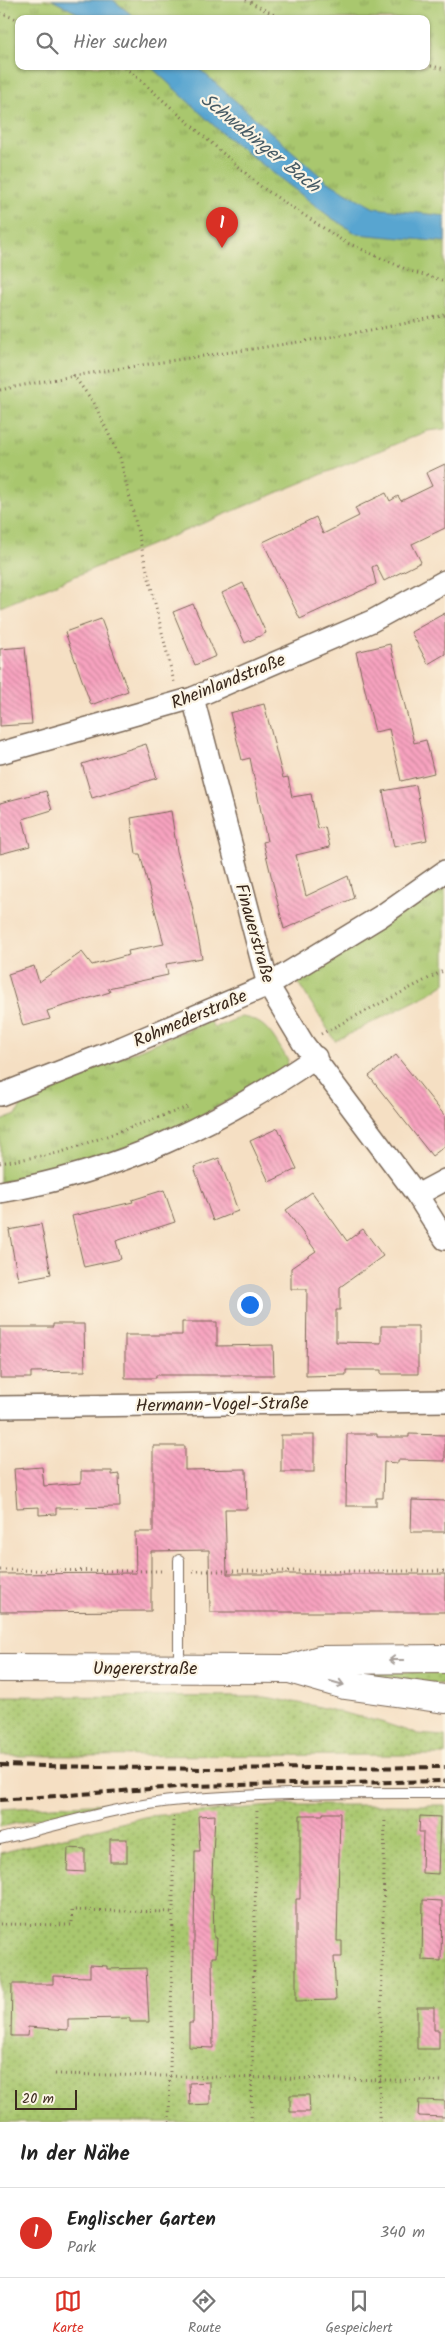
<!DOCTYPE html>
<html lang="de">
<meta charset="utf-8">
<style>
:root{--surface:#fff;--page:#f6f6f6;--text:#222;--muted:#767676;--line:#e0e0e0;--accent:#d93025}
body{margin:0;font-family:Kalam,sans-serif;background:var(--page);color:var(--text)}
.scale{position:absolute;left:15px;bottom:12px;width:62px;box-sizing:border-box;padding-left:5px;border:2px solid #3b2a1e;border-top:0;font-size:14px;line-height:18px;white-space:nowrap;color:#3b2a1e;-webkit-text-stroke:4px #fcf5e5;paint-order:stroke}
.you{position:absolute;left:249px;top:1304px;width:18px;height:18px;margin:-12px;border:4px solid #fff;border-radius:50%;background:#1a73e8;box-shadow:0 0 0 8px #1a73e833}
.badge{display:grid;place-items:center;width:32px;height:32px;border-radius:50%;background:var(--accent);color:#fff;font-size:16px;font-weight:700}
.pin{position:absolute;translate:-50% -41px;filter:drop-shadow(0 1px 2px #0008)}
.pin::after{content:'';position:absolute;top:26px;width:18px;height:15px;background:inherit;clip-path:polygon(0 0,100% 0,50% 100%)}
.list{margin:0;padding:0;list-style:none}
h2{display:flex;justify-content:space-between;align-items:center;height:65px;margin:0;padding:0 20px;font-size:21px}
h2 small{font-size:16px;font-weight:400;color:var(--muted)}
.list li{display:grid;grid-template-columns:32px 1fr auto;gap:15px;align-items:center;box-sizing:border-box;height:90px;padding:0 20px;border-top:1px solid var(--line)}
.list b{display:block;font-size:19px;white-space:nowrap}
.list p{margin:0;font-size:16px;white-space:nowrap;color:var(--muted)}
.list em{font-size:16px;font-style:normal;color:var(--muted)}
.icon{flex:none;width:28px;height:28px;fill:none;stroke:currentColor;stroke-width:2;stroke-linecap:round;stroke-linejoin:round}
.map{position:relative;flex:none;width:445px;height:2122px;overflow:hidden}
.search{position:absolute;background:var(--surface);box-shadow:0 1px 4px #0004;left:15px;right:15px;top:15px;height:55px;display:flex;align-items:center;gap:12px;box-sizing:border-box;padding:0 18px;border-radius:10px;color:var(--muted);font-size:19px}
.sheet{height:155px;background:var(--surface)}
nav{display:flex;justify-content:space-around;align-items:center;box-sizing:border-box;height:70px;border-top:1px solid var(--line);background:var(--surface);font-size:14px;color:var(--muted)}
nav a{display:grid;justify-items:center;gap:2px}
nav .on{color:var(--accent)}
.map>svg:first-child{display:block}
.grass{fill:url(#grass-dots);stroke:#727846}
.park{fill:url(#park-tufts);stroke:#727846;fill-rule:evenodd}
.water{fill:#58a5d0;stroke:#4a6877}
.building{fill:url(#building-back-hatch)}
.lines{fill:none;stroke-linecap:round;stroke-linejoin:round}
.service-casing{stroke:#7c6958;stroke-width:12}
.minor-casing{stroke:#7c6958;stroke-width:24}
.secondary-casing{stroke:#7c6958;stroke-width:30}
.path{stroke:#7c6958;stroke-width:3;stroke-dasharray:1 4;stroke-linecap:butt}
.service{stroke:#fff;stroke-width:10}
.minor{stroke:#fff;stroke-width:21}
.secondary{stroke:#fff;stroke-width:28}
.rail{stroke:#3b2a1e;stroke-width:4;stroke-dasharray:8 4;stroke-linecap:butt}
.oneway{stroke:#a79f9a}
.labels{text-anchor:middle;stroke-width:4.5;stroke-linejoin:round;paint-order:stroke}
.street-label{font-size:18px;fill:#3b2a1e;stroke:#fcf5e5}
.water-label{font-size:19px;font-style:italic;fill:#475b65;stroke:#fcf5e5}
</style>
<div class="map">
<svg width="445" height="2122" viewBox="0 0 445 2122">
<defs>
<pattern id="grass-dots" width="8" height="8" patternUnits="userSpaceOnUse" patternTransform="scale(1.25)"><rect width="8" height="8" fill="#a9c76e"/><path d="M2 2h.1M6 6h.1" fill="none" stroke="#8ba25a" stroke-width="1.8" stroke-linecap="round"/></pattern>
<pattern id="park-tufts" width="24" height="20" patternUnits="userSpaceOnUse" patternTransform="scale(1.25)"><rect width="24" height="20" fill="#a9c76e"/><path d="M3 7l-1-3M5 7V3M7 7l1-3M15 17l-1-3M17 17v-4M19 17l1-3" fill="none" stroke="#8ba25a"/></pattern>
<pattern id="building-back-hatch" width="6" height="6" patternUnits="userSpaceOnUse" patternTransform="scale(1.25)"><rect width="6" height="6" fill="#f8a3c0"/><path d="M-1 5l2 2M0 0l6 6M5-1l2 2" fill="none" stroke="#ca859b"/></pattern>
</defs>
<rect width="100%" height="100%" fill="#fcf5e5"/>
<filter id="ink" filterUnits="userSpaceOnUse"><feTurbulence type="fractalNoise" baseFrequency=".02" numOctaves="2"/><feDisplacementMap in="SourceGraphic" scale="10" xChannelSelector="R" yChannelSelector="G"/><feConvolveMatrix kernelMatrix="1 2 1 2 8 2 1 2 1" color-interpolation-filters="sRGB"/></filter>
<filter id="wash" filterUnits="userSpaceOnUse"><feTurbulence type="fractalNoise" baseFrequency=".0096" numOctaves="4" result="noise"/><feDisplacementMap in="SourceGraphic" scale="20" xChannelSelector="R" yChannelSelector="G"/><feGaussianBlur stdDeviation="1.12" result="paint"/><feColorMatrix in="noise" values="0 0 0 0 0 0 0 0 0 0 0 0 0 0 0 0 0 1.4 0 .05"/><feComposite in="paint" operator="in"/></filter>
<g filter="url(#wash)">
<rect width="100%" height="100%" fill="#f5dfc3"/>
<!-- grass -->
<g class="grass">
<path d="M 445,1671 L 445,1682 L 440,1684 L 359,1673 Z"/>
<path d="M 0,1696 L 264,1697 L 316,1706 L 381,1722 L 417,1734 L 445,1736 L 445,1755 L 0,1756 Z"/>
<path d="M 107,1803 L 0,1827 L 0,1809 Z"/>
<path d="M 285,1805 L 445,1805 L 445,2122 L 0,2122 L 0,1853 L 148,1816 Z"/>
</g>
<!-- park -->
<g class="park">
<path d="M 0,0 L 445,0 L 445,429 L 427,431 L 0,607 ZM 19,19 L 426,19 L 426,66 L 19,66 Z"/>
<path d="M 445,883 L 445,983 L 429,994 L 335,1041 L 296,979 Z"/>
<path d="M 241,1017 C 268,1020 274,1039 288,1060 L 286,1067 L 191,1122 L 72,1168 L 0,1183 L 0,1121 L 16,1115 L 26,1096 L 210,1021 L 214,1028 Z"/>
</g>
<!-- water -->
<g class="water">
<path d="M 52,0 L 113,0 L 137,19 L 89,19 Z"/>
<path d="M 150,66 L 196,66 L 326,181 L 374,208 L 445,216 L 445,242 L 357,234 L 330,217 L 223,134 Z"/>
</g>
<g id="blocks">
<!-- building -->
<g class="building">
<path d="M 445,464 L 445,528 L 412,544 L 421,562 L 384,581 L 376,565 L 372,567 L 376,584 L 300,619 L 263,542 L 316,517 L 323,534 L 359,516 L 355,508 L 386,493 L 390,501 L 398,496 L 401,501 L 432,486 L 426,473 Z"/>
<path d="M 243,583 L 266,633 L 245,643 L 222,593 Z"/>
<path d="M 193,604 L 216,656 L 195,665 L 173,612 Z"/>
<path d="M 445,613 L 445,654 L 428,664 L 411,632 Z"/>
<path d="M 101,619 L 128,691 L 91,705 L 65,632 Z"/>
<path d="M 390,644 L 414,743 L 426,740 L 434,773 L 401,781 L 389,729 L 375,732 L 356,652 Z"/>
<path d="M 25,647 L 32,724 L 0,726 L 0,649 Z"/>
<path d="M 264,704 L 283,778 L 288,777 L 292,797 L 311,794 L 318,829 L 325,827 L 330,847 L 296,855 L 306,896 L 348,876 L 354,898 L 284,929 L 263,842 L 267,841 L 250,758 L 242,760 L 230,713 Z"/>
<path d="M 146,744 L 157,778 L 92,798 L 82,764 Z"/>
<path d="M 416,785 L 427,840 L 394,847 L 383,791 Z"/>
<path d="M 46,791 L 52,810 L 23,819 L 30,846 L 0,854 L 0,803 Z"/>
<path d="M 171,811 L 177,851 L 192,906 L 202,958 L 166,964 L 168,975 L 108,988 L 110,992 L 47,1011 L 50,1019 L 23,1026 L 8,974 L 34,966 L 39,982 L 82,952 L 92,965 L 129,955 L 128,951 L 164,944 L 140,854 L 136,854 L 131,818 Z"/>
<path d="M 396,1055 L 445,1116 L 445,1146 L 432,1156 L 369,1076 Z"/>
<path d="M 278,1128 L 297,1169 L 269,1182 L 250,1141 Z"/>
<path d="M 219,1158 L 238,1211 L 213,1221 L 194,1167 Z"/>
<path d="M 164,1190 L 175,1222 L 116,1241 L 121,1259 L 84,1267 L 72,1216 L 133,1202 L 132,1200 Z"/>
<path d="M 312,1192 L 347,1241 L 363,1229 L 383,1256 L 340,1287 L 340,1310 L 336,1310 L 336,1342 L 381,1343 L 381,1326 L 418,1326 L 418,1374 L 381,1374 L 381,1370 L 346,1370 L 346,1375 L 306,1376 L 307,1289 L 291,1289 L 291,1268 L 316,1251 L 286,1210 Z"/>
<path d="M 41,1224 L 51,1274 L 18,1280 L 9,1230 Z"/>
<path d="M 182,1322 L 217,1322 L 217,1346 L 273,1345 L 274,1375 L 156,1375 L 156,1378 L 125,1378 L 125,1335 L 182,1335 Z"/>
<path d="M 53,1324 L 84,1324 L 85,1371 L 31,1372 L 31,1378 L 0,1378 L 0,1327 L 53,1327 Z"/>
<path d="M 347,1434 L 377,1434 L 377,1437 L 409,1437 L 409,1434 L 445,1435 L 445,1461 L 398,1460 L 398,1463 L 384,1462 L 383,1498 L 376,1498 L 376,1506 L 346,1506 Z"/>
<rect x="281" y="1435" width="33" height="37"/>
<path d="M 153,1446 L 185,1446 L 185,1470 L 246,1469 L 247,1509 L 225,1509 L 227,1574 L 445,1574 L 445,1612 L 210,1612 L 209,1550 L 151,1551 L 151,1611 L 0,1612 L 0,1574 L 136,1573 L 135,1532 L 153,1532 Z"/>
<path d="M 42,1467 L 44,1486 L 81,1483 L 81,1471 L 112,1471 L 112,1475 L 119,1474 L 120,1507 L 56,1508 L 56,1514 L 39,1515 L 39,1507 L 17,1508 L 14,1469 Z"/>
<path d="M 412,1500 L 445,1501 L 445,1532 L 411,1532 Z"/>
<path d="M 323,1813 L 340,1813 L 337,1941 L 342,1941 L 342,1957 L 334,1957 L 336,2000 L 296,2001 L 296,1899 L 300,1899 L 300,1815 L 323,1815 Z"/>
<path d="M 215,1815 L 211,1895 L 213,1895 L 214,1938 L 217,1938 L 216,1957 L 212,1957 L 213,2048 L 189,2047 L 189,2023 L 193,2023 L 195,1851 L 200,1851 L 198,1816 Z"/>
<path d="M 420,1816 L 440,1817 L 438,1874 L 422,1873 L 423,1832 L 419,1832 Z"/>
<rect x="110" y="1839" width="17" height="23"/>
<path d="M 68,1848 L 85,1849 L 85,1872 L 67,1871 Z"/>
<path d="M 423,1900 L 442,1901 L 441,1961 L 422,1960 Z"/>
<path d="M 90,1965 L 107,1966 L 107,1969 L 146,1968 L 149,2022 L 130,2022 L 130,2018 L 68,2019 L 68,2030 L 28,2027 L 27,2036 L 11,2036 L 12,1984 L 53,1984 L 53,1976 L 90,1977 Z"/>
<path d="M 417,2007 L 434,2007 L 434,2030 L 439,2030 L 439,2049 L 417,2049 Z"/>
<path d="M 210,2082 L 210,2104 L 190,2105 L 189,2083 Z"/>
<path d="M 290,2095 L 309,2095 L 310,2112 L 290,2112 Z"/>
<path d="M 419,2100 L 445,2101 L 445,2117 L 418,2116 Z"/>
</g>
</g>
</g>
<g filter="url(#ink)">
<use href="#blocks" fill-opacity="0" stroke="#7c6958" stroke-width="1"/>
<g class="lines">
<defs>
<g id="service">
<path d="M 179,1560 L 179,1667"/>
<path d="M 0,1839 C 60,1825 121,1805 182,1800 C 269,1792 358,1793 445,1793"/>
</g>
<g id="minor">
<path d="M 193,698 L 268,985 L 303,1043 L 417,1195 L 445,1239"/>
<path d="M 0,753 L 193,698 L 372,621 L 445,581"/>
<path d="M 0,1095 L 123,1047 L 268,985 L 381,916 L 445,871"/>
<path d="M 0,1192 C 118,1172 218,1125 316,1057"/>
<path d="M 417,1195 L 445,1180"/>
<path d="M 0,1407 L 445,1401"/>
</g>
<g id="secondary">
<path d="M 0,1668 L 290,1669 L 345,1685 L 445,1699"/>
<path d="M 293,1668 L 320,1660 L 445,1659"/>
</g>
</defs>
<!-- service casing -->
<use href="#service" class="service-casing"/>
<!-- minor casing -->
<use href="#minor" class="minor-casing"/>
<!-- secondary casing -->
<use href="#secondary" class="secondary-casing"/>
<!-- path -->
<g class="path">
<path d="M 246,0 L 282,19"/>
<path d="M 0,13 L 19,20"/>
<path d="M 426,65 L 445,69"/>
<path d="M 120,66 L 131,72 L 260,186 L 343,241 L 410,271 L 445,281"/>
<path d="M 73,375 L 94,403 L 120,458 L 174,682"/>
<path d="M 0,390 C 147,359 298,348 445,315"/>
<path d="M 321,1034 L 445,970"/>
<path d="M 0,1163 L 59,1153 L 188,1107"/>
<path d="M 0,1570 L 164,1571"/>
<path d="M 193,1571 L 445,1571"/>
<path d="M 0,1924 L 72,1925 L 72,1910 L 173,1912"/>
<path d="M 55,2074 L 445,2081"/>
<path d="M 169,2122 L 173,1912 L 173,1815"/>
<path d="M 251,2122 L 257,1809"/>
<path d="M 379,2122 L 385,1819"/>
</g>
<!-- service -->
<use href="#service" class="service"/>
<!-- minor -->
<use href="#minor" class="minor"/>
<!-- secondary -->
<use href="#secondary" class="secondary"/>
<!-- rail -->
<g class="rail">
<path d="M 0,1765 L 199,1769 L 445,1767"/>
<path d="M 0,1800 L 190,1786 L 445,1781"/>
</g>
</g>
<!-- one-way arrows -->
<defs><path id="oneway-shaft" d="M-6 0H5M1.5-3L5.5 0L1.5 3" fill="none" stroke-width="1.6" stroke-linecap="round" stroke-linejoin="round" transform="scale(1.25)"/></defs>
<g class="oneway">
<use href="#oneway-shaft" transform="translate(396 1660) rotate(180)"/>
<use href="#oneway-shaft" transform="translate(337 1683) rotate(16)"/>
</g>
</g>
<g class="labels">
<!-- street labels -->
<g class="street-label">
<text transform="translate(228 681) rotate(-22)" y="6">Rheinlandstraße</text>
<text transform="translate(255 933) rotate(74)" y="6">Finauerstraße</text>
<text transform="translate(190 1018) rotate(-23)" y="6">Rohmederstraße</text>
<text transform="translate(222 1404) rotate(-1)" y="6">Hermann-Vogel-Straße</text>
<text x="145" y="1674">Ungererstraße</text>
</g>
<!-- water labels -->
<g class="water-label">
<text transform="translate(261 142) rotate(39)" y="7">Schwabinger Bach</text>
</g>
</g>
</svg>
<div class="scale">20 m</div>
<div class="you"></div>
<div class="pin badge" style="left:222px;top:248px">1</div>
<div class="search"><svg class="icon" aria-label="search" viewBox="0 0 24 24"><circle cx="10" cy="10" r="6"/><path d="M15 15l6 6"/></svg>Hier suchen</div>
</div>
<section class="sheet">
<h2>In der Nähe<small></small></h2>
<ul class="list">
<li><span class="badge">1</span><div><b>Englischer Garten</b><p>Park</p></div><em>340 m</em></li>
</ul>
</section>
<nav>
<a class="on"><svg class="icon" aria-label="map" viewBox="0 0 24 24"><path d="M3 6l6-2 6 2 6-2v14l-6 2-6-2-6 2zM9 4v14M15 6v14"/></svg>Karte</a>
<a><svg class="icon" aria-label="directions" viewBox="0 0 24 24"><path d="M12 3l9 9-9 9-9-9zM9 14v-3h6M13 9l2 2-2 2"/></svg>Route</a>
<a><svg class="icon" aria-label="saved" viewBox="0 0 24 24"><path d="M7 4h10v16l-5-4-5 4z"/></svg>Gespeichert</a>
</nav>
